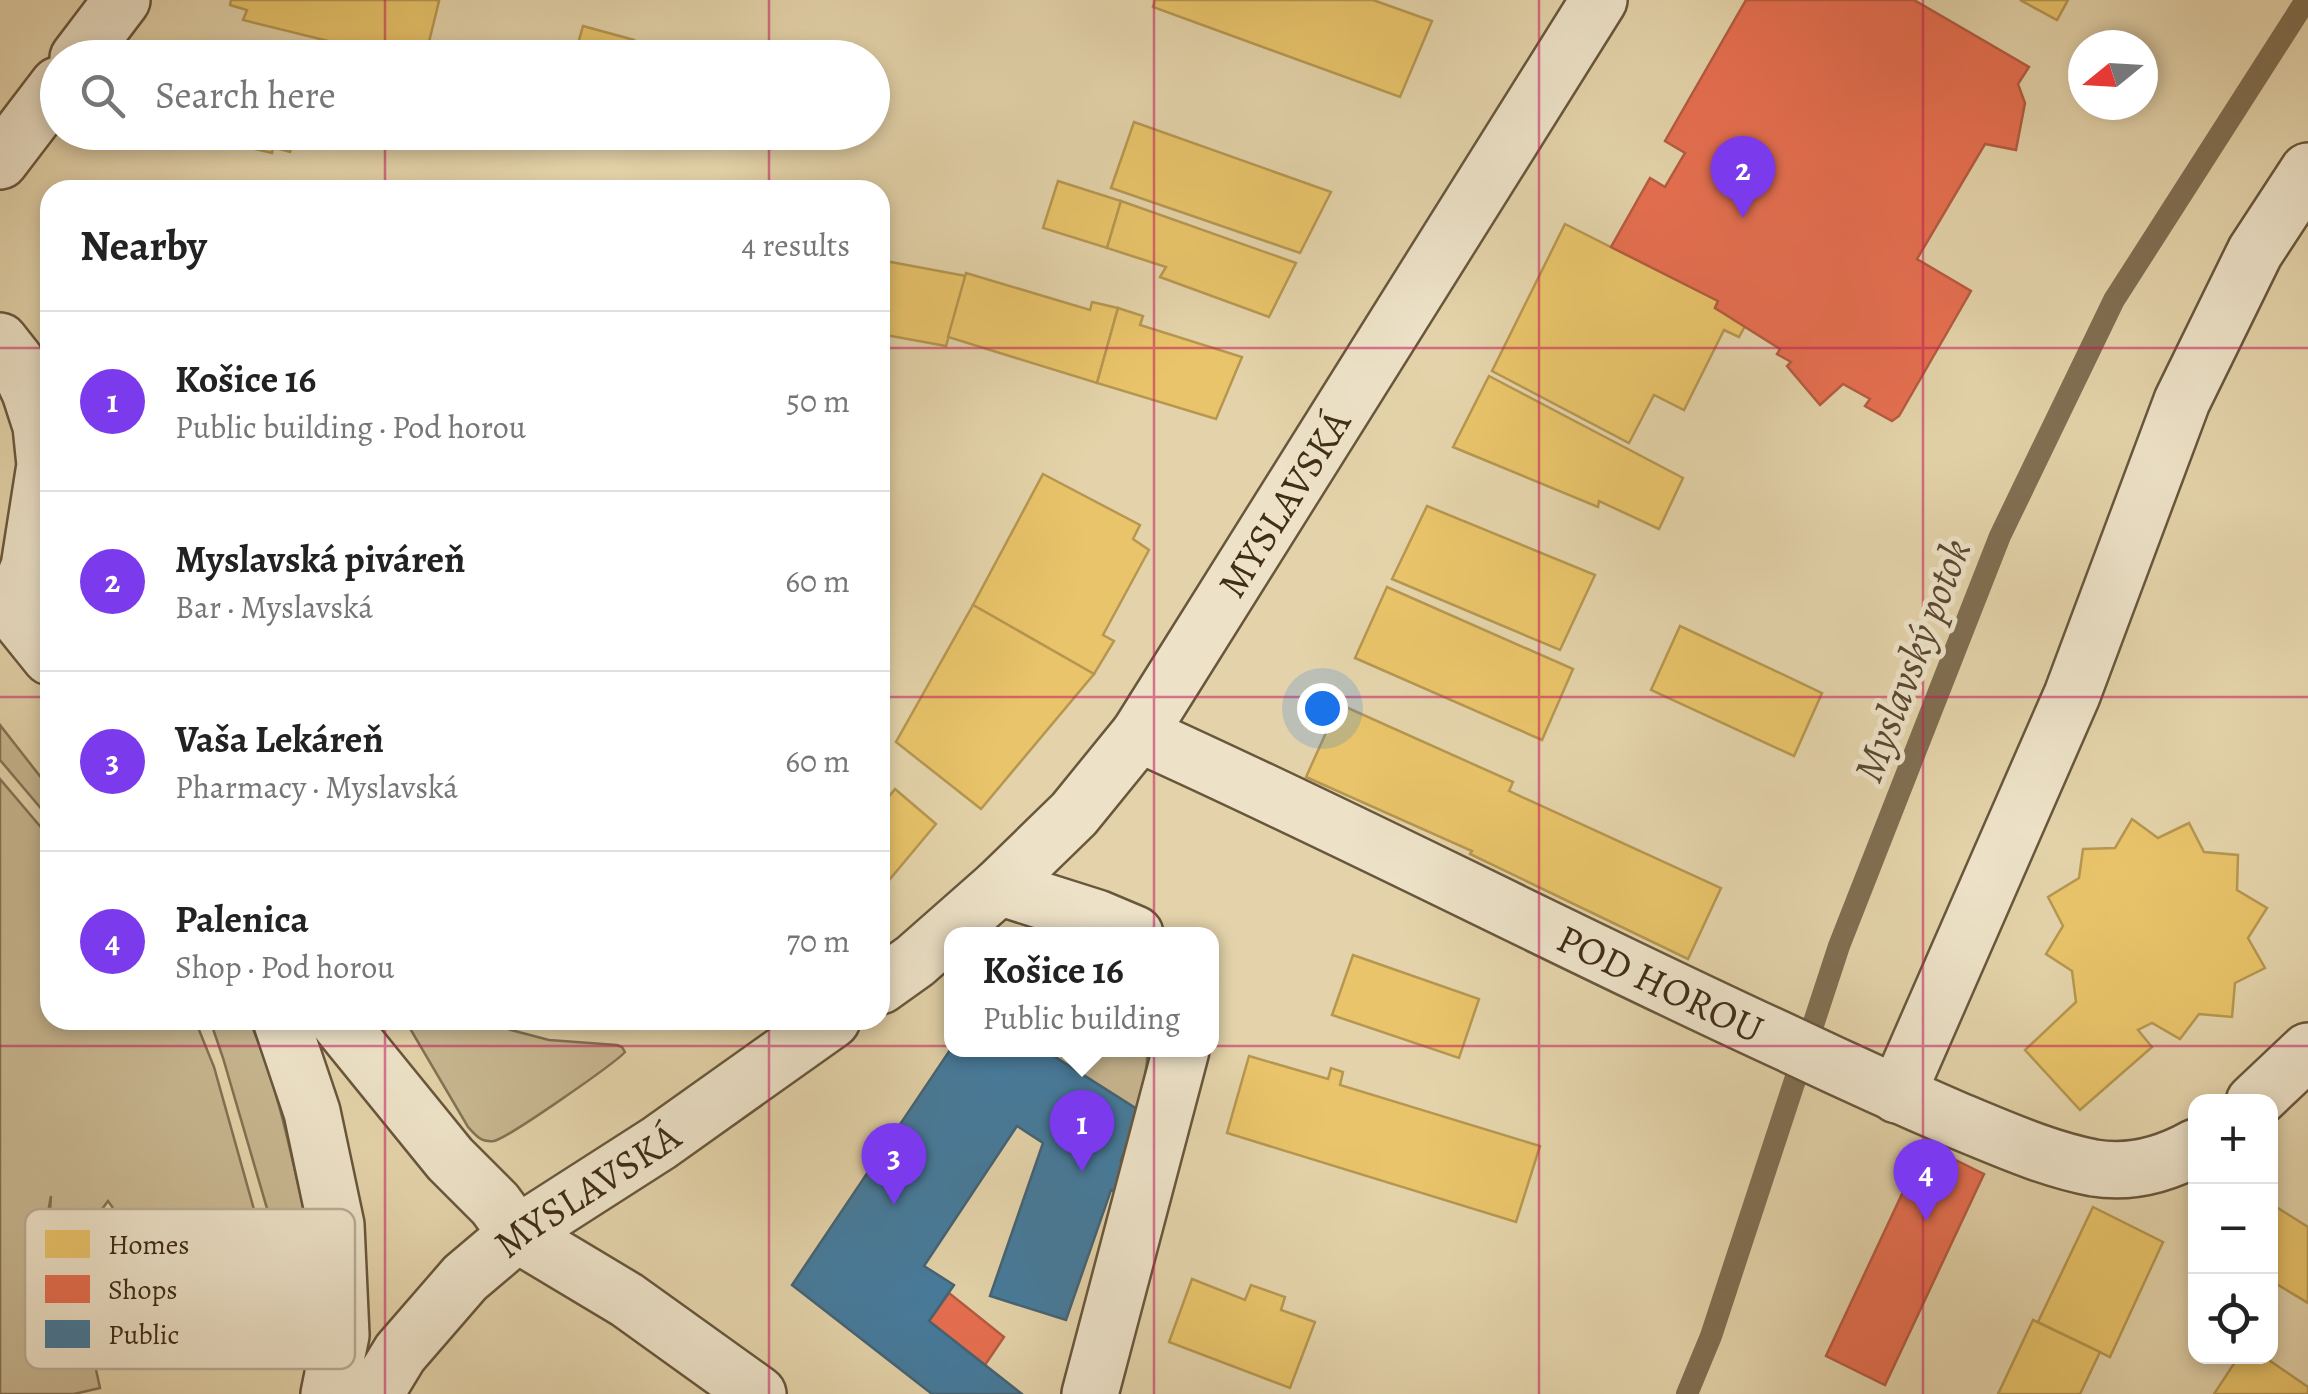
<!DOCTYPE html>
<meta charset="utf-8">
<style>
:root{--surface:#fff;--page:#f6f6f6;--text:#222;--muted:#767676;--line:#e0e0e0;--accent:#7c3aed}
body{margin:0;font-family:Alegreya,serif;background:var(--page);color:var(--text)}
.controls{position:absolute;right:30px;bottom:30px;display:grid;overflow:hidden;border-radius:20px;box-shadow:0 5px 15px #0003}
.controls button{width:90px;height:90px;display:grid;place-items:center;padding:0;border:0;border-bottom:2px solid var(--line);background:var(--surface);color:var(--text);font:50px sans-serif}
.compass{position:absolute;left:2068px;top:30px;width:90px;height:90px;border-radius:50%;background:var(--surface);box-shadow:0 5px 15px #0003;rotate:252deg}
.you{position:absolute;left:1322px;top:708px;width:35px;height:35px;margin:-25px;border:8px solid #fff;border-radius:50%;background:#1a73e8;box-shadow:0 0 0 15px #1a73e833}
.badge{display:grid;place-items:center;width:65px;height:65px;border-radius:50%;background:var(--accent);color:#fff;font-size:32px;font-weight:700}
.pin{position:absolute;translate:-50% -82px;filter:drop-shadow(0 2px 5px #0008)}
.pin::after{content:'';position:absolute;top:52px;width:35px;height:30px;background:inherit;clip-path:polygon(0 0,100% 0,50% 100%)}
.popup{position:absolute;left:944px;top:927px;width:275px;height:130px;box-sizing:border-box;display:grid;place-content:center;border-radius:20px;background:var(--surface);filter:drop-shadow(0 2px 8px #0005);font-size:32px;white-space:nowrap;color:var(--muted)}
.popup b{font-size:38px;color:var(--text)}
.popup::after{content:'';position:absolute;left:50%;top:100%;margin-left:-20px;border:20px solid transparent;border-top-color:var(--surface)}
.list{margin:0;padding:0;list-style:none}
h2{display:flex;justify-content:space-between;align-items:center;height:130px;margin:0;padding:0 40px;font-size:42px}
h2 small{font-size:32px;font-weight:400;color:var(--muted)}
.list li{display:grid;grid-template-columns:65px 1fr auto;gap:30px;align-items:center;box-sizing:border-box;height:180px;padding:0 40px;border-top:2px solid var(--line)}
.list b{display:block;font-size:38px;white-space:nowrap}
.list p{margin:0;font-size:32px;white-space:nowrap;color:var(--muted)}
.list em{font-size:32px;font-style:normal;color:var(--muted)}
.icon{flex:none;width:55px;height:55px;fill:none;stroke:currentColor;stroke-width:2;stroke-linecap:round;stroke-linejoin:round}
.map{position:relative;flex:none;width:2308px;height:1394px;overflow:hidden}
.search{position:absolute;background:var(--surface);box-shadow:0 5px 15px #0003;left:40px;top:40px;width:850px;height:110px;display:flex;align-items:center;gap:25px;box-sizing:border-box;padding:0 35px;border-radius:55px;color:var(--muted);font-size:38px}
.panel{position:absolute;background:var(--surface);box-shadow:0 5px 15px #0003;left:40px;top:180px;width:850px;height:850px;border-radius:30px}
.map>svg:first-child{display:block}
.green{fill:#c8b791;stroke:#847254;stroke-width:2.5}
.homes{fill:#e9c46a;stroke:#b69751;stroke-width:2.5}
.shops{fill:#e76f51;stroke:#b55c40;stroke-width:2.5}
.public{fill:#457b9d;stroke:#446475;stroke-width:2.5}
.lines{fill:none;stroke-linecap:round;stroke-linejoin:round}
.stream{stroke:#816f52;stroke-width:22}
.minor-casing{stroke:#69573c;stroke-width:60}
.minor{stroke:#ede2c8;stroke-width:55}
.grid{fill:none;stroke:#c2185b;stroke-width:2.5;stroke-opacity:0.55}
.labels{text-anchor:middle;stroke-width:10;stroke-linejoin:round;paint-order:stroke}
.street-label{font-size:40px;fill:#402e18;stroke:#ede2c8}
.water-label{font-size:42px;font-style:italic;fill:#5b4930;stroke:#ede2c8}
.key{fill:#ede2c8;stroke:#b9ac93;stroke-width:2.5}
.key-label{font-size:28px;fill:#402e18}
</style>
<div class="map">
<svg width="2308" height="1394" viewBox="0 0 2308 1394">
<rect width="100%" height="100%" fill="#e4d3aa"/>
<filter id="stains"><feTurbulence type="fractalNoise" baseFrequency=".002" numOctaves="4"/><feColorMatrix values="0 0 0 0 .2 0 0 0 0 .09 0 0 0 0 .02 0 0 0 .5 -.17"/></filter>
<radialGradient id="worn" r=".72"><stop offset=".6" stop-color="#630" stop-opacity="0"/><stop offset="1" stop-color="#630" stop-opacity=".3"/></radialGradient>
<!-- green -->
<g class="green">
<path d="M 0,725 L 50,789 L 50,819 L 0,760 Z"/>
<path d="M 0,779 L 50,838 L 50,1020 L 195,1020 L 214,1067 L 262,1238 C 261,1257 259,1276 246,1291 C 223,1318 166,1326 132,1328 C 131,1327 121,1318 120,1317 C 98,1284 139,1238 108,1201 C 90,1226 80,1237 48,1242 L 51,1196 C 47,1218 42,1243 46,1266 C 52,1298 74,1316 87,1342 C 94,1357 97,1373 100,1388 L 74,1394 L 0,1394 Z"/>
<path d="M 210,1020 L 249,1020 C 280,1089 293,1165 310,1238 C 313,1259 313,1279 306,1300 L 290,1287 L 223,1058 Z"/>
<path d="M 405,1020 L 484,1020 L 511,1030 L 549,1040 L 617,1045 L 622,1047 L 625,1052 C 614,1064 508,1138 494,1141 C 482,1143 476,1136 468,1127 Z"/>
<path d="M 1044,1050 L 1147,1050 L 1147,1062 L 1140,1111 Z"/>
</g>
<!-- homes -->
<g class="homes">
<path d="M 231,0 L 436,0 L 439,1 L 425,58 L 397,58 L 243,20 L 247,10 L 230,5 Z"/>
<path d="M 1155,0 L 1373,0 L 1432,21 L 1400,97 L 1153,7 Z"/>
<path d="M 2020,0 L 2068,0 L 2057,20 Z"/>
<path d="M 583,26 L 634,40 L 630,58 L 574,58 Z"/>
<path d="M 1134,122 L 1331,192 L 1300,253 L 1111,188 Z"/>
<path d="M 148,132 L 295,132 L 290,152 L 273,147 L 272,153 L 200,136 L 196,147 L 147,136 Z"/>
<path d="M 1058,181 L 1121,201 L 1107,248 L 1043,228 Z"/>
<path d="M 1121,201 L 1296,263 L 1269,317 L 1160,277 L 1166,267 L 1107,248 Z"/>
<path d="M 1565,224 L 1718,301 L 1715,308 L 1745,326 L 1739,337 L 1724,330 L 1684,410 L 1654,395 L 1629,443 L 1492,371 Z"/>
<path d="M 880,260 L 966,276 L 946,346 L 880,334 Z"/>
<path d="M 966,273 L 1090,310 L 1092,302 L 1118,308 L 1097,383 L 948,337 Z"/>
<path d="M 1118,308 L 1143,316 L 1140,325 L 1242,357 L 1216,419 L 1097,383 Z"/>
<path d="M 1489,376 L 1683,478 L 1659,529 L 1599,501 L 1598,507 L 1453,447 Z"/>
<path d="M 1043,474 L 1140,525 L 1133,539 L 1149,550 L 1103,635 L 1114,641 L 1094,674 L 973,605 Z"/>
<path d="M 1427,506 L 1595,575 L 1560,650 L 1392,579 Z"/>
<path d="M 1387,587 L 1573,669 L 1542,740 L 1355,658 Z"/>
<path d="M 973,605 L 1094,674 L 981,809 L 896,742 Z"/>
<path d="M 1680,626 L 1822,693 L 1794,756 L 1651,690 Z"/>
<path d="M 1339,704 L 1513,782 L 1509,791 L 1721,888 L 1688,959 L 1470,854 L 1472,851 L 1306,777 Z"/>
<path d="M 895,789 L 936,824 L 880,891 L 880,808 Z"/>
<path d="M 2132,819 L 2158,838 L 2189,823 L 2204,852 L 2238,855 L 2237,890 L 2267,908 L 2248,938 L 2265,968 L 2235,983 L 2232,1017 L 2199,1014 L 2180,1039 L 2152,1023 L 2138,1030 L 2152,1047 L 2080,1110 L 2025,1050 L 2076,1002 L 2072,971 L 2046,954 L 2063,926 L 2048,897 L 2079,878 L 2083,849 L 2115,848 Z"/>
<path d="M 1353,955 L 1479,999 L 1459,1058 L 1332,1015 Z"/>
<path d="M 1249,1056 L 1328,1079 L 1331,1068 L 1343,1072 L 1340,1085 L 1540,1146 L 1516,1222 L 1227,1133 Z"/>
<path d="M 2270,1203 L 2308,1227 L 2308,1303 L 2270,1280 Z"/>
<path d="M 2093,1207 L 2163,1242 L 2110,1357 L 2038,1322 Z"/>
<path d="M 1192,1279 L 1245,1300 L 1251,1285 L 1285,1297 L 1281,1310 L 1315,1322 L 1290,1388 L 1169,1342 Z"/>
<path d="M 2033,1320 L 2100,1352 L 2080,1394 L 1998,1394 Z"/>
<path d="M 2239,1356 L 2263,1356 L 2308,1387 L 2308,1394 L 2214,1394 Z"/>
</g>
<!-- shops -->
<g class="shops">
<path d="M 1746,0 L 1914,0 L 2029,67 L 2018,84 L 2025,103 L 2016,150 L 1985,144 L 1917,259 L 1971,291 L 1899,416 L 1892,421 L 1865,406 L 1870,399 L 1843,384 L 1820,405 L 1787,366 L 1791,362 L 1777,354 L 1780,349 L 1715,308 L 1718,301 L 1611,247 L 1650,178 L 1665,187 L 1685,153 L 1665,141 Z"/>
<path d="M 1925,1145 L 1984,1174 L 1885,1385 L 1826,1356 Z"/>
<path d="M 949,1293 L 1004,1337 L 985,1365 L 929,1321 Z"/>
</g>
<!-- public -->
<path class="public" d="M 952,1047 L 952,1050 L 1044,1050 L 1140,1111 L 1121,1161 L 1133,1165 L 1123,1194 L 1111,1190 L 1066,1320 L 990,1296 L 1043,1143 L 1017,1126 L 924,1266 L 954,1285 L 929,1321 L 1022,1394 L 932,1394 L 792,1285 Z"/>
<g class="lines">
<!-- stream -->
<path class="stream" d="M 1687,1394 L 1711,1336 L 1839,946 L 2000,536 L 2114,300 L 2306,0"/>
<defs>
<g id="minor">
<path d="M 78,58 L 122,0"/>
<path d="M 0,161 L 58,85"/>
<path d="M 0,341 L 15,360 L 30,392 L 41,426 L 45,465 L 29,567 L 12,609"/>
<path d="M 0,595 L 50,657"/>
<path id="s1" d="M 1139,734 C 1357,832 1569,943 1787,1043 C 1844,1070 1901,1096 1959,1121 C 2003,1139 2047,1159 2094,1168 C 2131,1174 2164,1165 2196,1147"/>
<path d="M 999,887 L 1097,918 L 1135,934"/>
<path id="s2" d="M 880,986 L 915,961 L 999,887 L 1074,814 L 1139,734 L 1599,0"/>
<path d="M 281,1020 L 312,1112 L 336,1225 L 341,1335 L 329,1394"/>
<path d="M 337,1020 L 450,1159 L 495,1204 L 517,1234 L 627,1300 L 758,1394"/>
<path d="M 1897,1095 L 2072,695 L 2182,401 L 2255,252 L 2308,171"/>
<path d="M 2254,1102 L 2308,1051"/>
<path id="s3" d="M 375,1394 L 400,1353 L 465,1278 L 517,1234 L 659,1143 L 832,1020"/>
<path d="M 1090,1394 L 1181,1050"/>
</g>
</defs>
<!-- minor casing -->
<use href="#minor" class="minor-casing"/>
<!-- minor -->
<use href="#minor" class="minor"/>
</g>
<!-- grid -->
<path class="grid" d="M 385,0 L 385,58M 769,0 L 769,58M 1154,0 L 1154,1394M 1539,0 L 1539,1394M 1923,0 L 1923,1394M 385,132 L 385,190M 769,132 L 769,190M 0,348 L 50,348M 880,348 L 2308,348M 0,697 L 50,697M 880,697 L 2308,697M 385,1020 L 385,1394M 769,1020 L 769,1394M 0,1046 L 2308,1046"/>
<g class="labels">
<!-- street labels -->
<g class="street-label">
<text dy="14" stroke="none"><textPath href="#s2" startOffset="635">MYSLAVSKÁ</textPath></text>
<text dy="14" stroke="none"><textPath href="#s1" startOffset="578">POD HOROU</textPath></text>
<text dy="14" stroke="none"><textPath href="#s3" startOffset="298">MYSLAVSKÁ</textPath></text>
</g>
<!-- water labels -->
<g class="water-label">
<text transform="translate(1911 660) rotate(-69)" y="15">Myslavský potok</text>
</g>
</g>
<!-- legend -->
<rect x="25" y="1209" width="330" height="160" rx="15" class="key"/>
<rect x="45" y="1230" width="45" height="28" fill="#e9c46a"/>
<rect x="45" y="1275" width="45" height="28" fill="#e76f51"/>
<rect x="45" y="1320" width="45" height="28" fill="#457b9d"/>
<g class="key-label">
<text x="108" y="1254">Homes</text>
<text x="108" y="1299">Shops</text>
<text x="108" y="1344">Public</text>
</g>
<rect width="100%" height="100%" filter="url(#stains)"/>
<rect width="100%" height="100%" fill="url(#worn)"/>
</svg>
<div class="controls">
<button>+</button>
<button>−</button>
<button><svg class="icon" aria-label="locate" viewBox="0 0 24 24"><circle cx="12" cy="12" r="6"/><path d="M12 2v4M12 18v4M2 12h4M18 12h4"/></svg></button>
</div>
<svg class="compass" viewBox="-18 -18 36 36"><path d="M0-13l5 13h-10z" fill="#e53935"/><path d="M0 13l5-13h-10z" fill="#767676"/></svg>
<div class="you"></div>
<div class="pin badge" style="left:1082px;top:1172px">1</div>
<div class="popup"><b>Košice 16</b>Public building</div>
<div class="pin badge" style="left:1743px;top:218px">2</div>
<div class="pin badge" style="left:894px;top:1205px">3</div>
<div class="pin badge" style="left:1926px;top:1221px">4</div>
<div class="search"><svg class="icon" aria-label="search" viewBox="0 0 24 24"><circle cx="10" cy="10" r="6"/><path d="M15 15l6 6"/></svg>Search here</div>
<section class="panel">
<h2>Nearby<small>4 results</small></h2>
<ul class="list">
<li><span class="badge">1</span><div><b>Košice 16</b><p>Public building · Pod horou</p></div><em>50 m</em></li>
<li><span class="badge">2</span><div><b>Myslavská piváreň</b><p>Bar · Myslavská</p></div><em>60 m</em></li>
<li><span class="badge">3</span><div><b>Vaša Lekáreň</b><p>Pharmacy · Myslavská</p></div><em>60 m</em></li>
<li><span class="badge">4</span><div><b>Palenica</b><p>Shop · Pod horou</p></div><em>70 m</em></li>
</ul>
</section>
</div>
